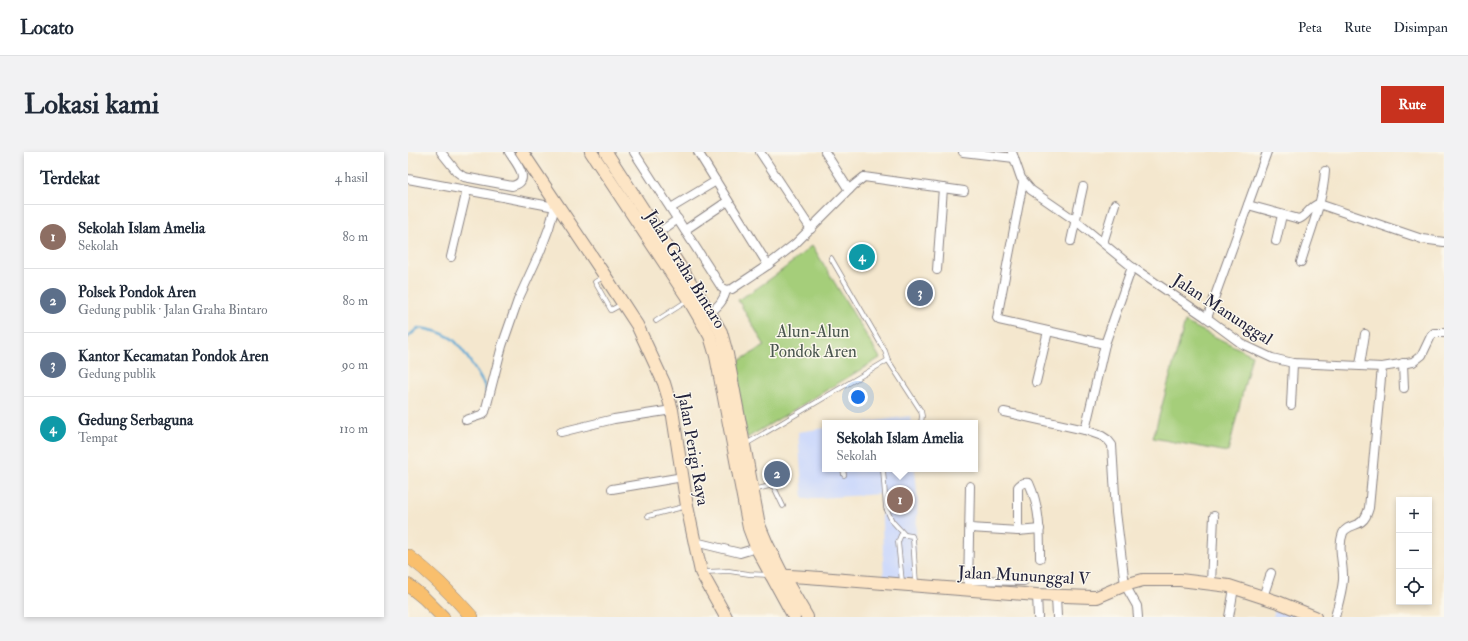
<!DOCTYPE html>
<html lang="id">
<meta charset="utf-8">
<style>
:root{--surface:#fff;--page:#f2f2f3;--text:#1f2937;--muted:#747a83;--line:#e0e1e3;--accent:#c8321e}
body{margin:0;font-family:"IM FELL Double Pica",serif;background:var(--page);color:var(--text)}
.controls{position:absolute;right:12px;bottom:12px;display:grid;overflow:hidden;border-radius:0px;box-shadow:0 2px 6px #0003}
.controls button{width:36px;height:36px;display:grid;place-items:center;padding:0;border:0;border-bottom:1px solid var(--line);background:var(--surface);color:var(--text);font:20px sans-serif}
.you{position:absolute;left:450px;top:245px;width:14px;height:14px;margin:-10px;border:3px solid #fff;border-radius:50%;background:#1a73e8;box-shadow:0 0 0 6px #1a73e833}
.badge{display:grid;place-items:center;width:26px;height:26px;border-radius:50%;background:var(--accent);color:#fff;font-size:13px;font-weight:700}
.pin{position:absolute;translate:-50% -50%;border:2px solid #fff;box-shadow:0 1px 4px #0006}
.popup{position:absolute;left:414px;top:268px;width:156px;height:52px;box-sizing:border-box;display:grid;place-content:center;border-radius:0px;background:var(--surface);filter:drop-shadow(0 1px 3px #0005);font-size:13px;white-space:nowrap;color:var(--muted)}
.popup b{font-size:15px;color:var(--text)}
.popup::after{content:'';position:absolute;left:50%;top:100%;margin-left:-8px;border:8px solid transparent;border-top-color:var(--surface)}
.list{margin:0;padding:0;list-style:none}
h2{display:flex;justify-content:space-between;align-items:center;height:52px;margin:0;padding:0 16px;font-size:17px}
h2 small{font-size:13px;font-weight:400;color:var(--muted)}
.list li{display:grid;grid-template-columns:26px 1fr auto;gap:12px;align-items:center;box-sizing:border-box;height:64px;padding:0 16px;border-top:1px solid var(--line)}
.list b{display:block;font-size:15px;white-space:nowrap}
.list p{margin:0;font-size:13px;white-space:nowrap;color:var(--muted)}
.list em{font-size:13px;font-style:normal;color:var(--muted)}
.icon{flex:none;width:22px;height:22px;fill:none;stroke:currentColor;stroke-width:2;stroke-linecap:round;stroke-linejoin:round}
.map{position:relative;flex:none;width:1036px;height:465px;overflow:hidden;border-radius:0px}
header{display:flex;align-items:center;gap:24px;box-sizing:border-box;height:56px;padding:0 20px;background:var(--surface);border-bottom:1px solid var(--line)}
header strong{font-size:19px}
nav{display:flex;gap:22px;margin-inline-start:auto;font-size:14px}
.intro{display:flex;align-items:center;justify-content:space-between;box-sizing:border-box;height:96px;padding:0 24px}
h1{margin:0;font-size:28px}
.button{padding:10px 18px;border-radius:0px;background:var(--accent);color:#fff;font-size:14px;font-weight:700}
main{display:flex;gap:24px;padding:0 24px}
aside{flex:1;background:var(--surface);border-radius:0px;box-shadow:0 2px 6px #0003}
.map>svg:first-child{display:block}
.built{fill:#cfdafa}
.green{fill:#a5ce7a;stroke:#64785a}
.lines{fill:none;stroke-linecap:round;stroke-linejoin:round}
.stream{stroke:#5ba7d4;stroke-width:2.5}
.lane-casing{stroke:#8b8484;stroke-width:5.5}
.street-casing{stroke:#8b8484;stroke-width:10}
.secondary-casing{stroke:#8b8484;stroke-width:14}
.primary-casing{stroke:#8b8484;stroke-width:14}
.lane{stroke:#fff;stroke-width:4}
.street{stroke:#fff;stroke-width:8}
.secondary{stroke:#fde5c5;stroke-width:12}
.primary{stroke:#f9bf6d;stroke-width:13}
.labels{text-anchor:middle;stroke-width:3;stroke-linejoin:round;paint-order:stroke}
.street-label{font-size:17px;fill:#22223b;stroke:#fbf7ec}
.park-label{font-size:17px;fill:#49564e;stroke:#fbf7ec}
</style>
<header>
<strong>Locato</strong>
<nav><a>Peta</a><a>Rute</a><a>Disimpan</a></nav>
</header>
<div class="intro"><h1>Lokasi kami</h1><a class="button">Rute</a></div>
<main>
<aside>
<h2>Terdekat<small>4 hasil</small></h2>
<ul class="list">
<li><span class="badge" style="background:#8d6e63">1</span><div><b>Sekolah Islam Amelia</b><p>Sekolah</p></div><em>80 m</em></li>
<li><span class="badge" style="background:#5c6f8a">2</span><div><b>Polsek Pondok Aren</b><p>Gedung publik · Jalan Graha Bintaro</p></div><em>80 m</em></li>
<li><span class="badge" style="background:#5c6f8a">3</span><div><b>Kantor Kecamatan Pondok Aren</b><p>Gedung publik</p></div><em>90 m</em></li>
<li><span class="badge" style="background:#0f9aa8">4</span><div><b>Gedung Serbaguna</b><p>Tempat</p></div><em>110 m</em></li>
</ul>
</aside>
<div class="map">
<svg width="1036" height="465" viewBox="0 0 1036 465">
<rect width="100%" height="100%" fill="#fbf7ec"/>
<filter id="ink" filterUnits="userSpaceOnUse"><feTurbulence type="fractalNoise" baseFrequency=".025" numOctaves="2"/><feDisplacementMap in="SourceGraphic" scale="8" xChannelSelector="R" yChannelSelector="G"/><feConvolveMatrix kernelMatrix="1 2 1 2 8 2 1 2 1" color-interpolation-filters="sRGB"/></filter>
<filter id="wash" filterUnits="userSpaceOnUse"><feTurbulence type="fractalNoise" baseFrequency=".012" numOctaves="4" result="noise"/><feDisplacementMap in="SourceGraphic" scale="16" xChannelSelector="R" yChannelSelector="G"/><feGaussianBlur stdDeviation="0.9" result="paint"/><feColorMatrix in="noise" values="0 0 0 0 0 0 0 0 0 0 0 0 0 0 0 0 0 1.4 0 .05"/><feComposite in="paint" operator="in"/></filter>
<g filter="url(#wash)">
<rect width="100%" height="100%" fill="#f4e7ce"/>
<!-- built -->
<g class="built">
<path d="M 502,264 L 503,271 L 454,271 Z"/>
<path d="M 417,276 L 417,317 L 507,317 L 510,350 L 505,429 L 476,429 L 473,342 L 395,347 L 390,280 Z"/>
<path d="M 867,458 L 894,465 L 865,465 Z"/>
</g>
<!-- green -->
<g class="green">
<path d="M 404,93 L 472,206 L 339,286 L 325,212 L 357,194 L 330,148 C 357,132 381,114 404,93 Z"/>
<path d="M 777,170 L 844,203 L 820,300 L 745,286 Z"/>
</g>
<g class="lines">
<!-- stream -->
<path class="stream" d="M 0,185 L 10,176 C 21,177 33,180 43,186 C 54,193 71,224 78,236 L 78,241"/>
</g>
</g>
<g filter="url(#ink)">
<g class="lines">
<defs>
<g id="lane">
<path d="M 423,106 L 477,199 L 480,208 L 513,259 L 514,264 L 513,271"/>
<path d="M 195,125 L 187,130 L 203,158 L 214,152"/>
<path d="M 248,169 L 279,149"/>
<path d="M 557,271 L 559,271"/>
<path d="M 338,292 L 480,208"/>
<path d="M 435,317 L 436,323"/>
<path d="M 475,317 L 478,356 L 484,369 L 497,383"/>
<path d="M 346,338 L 365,333 L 375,354"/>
<path d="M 240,364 L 279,354"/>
<path d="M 296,420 L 321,419 L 341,422 L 361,423"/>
<path d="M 494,430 L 490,390 L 493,383 L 497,383 L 504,384 L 505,387 L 508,432"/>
</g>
<g id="street">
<path d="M 33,0 L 49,20 L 56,25 L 104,34 C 125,29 107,10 101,0"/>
<path d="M 226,0 L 314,136 L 318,138 L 324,137 L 360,113 L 387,92 L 441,38 L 417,0"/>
<path d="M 290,0 L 360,113"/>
<path d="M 352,0 L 403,77"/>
<path d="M 555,0 L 606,6"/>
<path d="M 604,0 L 613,26 L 623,38 L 668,69 L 724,115 L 799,166 L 834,192 L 864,206 L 885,211 L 974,215 L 1005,210 L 1014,203 L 1023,184 L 1026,181 L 1036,181"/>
<path d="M 0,27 L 147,55 L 149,53"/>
<path d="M 615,30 L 589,166 L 591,168 L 697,192"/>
<path d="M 441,38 L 446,33 L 456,25 L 556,39"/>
<path d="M 840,53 L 891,67 C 899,64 902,54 911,52 L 1014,87 L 1036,90"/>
<path d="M 263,56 L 308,29"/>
<path d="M 277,78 L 320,49"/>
<path d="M 250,81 L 270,67"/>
<path d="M 663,89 L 675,35"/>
<path d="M 868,89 L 874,63"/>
<path d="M 695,91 L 707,52"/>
<path d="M 43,105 L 59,38"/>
<path d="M 893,110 C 902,80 915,50 917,19"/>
<path d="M 529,118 L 535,36"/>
<path d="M 302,161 C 310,154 316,149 318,138"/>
<path d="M 799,166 L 859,0"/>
<path d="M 995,211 L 996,236"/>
<path d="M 952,213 L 957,182"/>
<path d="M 628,230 L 640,179"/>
<path d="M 883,253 L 885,211"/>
<path d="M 596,260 L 677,278 L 694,284 L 700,288 L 704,293 L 708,360 L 717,433 L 729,454 L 730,465"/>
<path d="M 58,268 L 73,263 L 77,260 L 94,194 L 110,148 L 132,100 L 141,76 L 147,55"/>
<path d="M 677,278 L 697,192 L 724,115"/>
<path d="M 153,280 L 206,267 L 264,258"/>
<path d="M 204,337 L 275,325"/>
<path d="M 562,376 L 610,379 L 632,377"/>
<path d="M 610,379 L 610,335 C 613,331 616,330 621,331 C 632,355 632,381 632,406"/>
<path d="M 287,390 L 332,401 L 352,395"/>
<path d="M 560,428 L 616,429"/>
<path d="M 803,431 L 806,364"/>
<path d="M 560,438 L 562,334"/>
<path d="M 629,443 L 630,465"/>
<path d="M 648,444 L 649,465"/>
<path d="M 855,445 L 863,421"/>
<path d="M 821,465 L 826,436"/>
<path d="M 927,465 C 930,453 934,440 935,428 C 936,413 929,396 935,381 C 938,374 948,374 953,370 C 958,366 959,362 961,356 L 974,215"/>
</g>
<g id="secondary">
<path d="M 114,0 L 197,124 L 229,173 L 256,231 L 264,258 L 279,354 L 293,420 L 318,465"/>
<path d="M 183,0 L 281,148 L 302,184 L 308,204 L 341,376 L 349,397 L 386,465"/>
<path d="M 198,0 L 302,161 L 313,180 L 319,202 L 351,373 L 359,392 L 375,424 L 399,465"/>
<path d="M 363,423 L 399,425 L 629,443 L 684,445 L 689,445 L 717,433 L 735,428 L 772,428 L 821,434 L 870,450 L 907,465"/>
</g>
<g id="primary">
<path d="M 0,404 C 24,422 44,442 64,465"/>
<path d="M 0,433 L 16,446 L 35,465"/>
</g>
</defs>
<!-- lane casing -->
<use href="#lane" class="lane-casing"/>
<!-- street casing -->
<use href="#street" class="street-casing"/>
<!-- secondary casing -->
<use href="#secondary" class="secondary-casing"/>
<!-- primary casing -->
<use href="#primary" class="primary-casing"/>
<!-- lane -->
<use href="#lane" class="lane"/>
<!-- street -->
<use href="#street" class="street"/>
<!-- secondary -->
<use href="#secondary" class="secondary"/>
<!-- primary -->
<use href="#primary" class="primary"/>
</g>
</g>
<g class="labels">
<!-- street labels -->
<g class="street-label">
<text transform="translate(278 117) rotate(58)" y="6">Jalan Graha Bintaro</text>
<text transform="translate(815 157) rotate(33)" y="6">Jalan Manunggal</text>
<text transform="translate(286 297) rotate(80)" y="6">Jalan Perigi Raya</text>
<text transform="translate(616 423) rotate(3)" y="6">Jalan Mununggal V</text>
</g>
<!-- park labels -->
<g class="park-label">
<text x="405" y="185">Alun-Alun<tspan x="405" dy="20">Pondok Aren</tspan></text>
</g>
</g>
</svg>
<div class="controls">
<button>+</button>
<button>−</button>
<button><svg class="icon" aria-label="locate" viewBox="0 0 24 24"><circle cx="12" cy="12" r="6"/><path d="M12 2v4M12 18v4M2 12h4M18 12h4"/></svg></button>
</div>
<div class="you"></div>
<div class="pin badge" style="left:492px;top:348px;background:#8d6e63">1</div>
<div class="popup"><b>Sekolah Islam Amelia</b>Sekolah</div>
<div class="pin badge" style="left:369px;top:322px;background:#5c6f8a">2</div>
<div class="pin badge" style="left:512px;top:141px;background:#5c6f8a">3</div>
<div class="pin badge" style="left:454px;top:105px;background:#0f9aa8">4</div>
</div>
</main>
